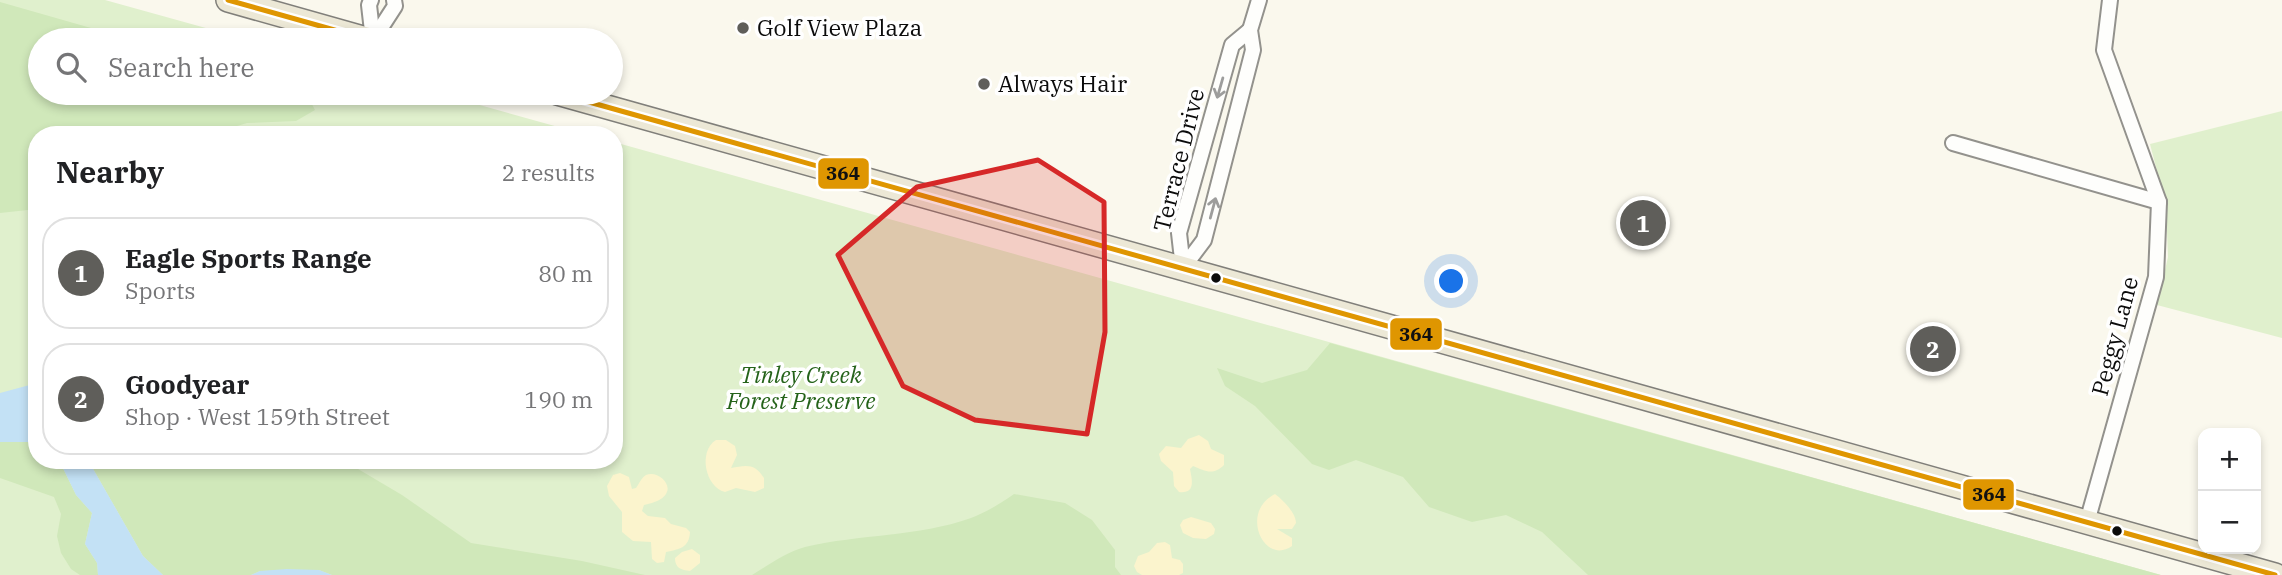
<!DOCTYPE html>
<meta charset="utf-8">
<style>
:root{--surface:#fff;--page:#f6f6f6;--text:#202124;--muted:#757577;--line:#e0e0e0;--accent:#5f5e5a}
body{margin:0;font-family:"IBM Plex Serif",serif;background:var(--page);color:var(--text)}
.controls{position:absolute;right:21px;bottom:21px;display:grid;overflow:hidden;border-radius:14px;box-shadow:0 4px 10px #0003}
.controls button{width:63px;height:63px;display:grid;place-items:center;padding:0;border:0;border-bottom:2px solid var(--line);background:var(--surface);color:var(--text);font:35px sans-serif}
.you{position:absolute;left:1452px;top:282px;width:24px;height:24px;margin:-18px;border:5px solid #fff;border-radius:50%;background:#1a73e8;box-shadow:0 0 0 10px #1a73e833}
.badge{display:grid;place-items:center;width:46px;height:46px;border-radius:50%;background:var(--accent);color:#fff;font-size:23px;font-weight:700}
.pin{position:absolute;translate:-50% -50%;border:4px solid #fff;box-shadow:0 2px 7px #0006}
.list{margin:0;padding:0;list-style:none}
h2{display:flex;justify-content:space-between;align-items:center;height:91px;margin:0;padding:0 28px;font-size:30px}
h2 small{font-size:23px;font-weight:400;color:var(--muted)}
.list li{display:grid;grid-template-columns:46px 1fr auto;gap:21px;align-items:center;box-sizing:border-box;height:112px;margin:0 14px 14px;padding:0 14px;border:2px solid var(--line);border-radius:28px}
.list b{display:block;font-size:26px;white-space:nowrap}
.list p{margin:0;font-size:23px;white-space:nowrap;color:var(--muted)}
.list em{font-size:23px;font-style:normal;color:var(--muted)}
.icon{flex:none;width:38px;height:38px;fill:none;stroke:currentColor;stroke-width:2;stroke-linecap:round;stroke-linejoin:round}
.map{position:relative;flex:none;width:2282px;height:575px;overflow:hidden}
.search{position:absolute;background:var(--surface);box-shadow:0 4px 10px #0003;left:28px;top:28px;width:595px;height:77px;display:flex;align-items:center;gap:18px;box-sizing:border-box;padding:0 24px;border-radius:38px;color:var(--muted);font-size:26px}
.panel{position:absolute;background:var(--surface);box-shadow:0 4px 10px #0003;left:28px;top:126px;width:595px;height:343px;border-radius:28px}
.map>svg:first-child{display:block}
.green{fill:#e0f0cd}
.forest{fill:#d0e8ba}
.sand{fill:#fbf4cd}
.water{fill:#c3e1f5}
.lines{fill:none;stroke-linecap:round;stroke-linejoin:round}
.street-casing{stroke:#93928d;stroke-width:18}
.primary-casing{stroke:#807f7a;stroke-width:26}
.street{stroke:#fefefc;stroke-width:14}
.primary{stroke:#ece8d6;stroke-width:23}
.bus-1-casing{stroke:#fff;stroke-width:10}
.bus-1{stroke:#df9601;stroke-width:5}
.oneway{stroke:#9d9d9c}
.marked{fill:#d62828;fill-opacity:0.2;stroke:#d62828;stroke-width:5;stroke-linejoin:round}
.poi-dot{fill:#5f5e5a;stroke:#fff;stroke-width:2.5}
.bus-dot{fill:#0b0b0b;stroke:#fff;stroke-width:2.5}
.labels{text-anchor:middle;stroke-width:7;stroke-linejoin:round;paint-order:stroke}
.poi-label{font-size:23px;fill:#0b0b0b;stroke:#fff;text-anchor:start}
.street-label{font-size:23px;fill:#0b0b0b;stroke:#fff}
.park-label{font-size:23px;font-style:italic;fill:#25631a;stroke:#fff}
.line-badge{stroke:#fff;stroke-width:2.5}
.pale-badge-label{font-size:19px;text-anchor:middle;font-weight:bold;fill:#111}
</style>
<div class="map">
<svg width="2282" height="575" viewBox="0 0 2282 575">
<rect width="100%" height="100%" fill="#faf8ed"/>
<!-- green -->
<g class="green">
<path d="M 0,0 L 105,0 L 249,40 L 40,40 L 40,93 L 437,93 L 587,135 L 37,135 L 37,460 L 614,460 L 614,142 L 2161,575 L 0,575 Z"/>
<path d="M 2282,111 L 2282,338 L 2157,305 L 2168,257 L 2166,206 L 2150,144 Z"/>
</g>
<!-- forest -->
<g class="forest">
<path d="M 0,2 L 133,40 L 40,40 L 40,93 L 306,93 L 315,110 L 296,121 L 247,123 L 208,135 L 37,135 L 37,209 L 0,213 Z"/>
<path d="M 1330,343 L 2161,575 L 1588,575 L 1542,532 L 1506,515 L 1472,522 L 1429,507 L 1403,477 L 1356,460 L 1329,470 L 1312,464 L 1255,406 L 1225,386 L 1217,368 L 1262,383 L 1307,370 Z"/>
<path d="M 0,442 L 32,442 L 37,443 L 37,460 L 59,460 L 76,495 L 92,513 L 85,544 L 97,563 L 98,575 L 80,575 L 71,569 L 61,553 L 57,536 L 61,514 L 54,497 L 0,478 Z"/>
<path d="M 88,460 L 322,460 L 358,469 L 402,495 L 471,543 L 582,561 L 645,575 L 332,575 L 319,570 L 260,571 L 251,575 L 163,575 L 143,556 Z"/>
<path d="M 1014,494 L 1065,503 L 1092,520 L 1115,550 L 1115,567 L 1121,575 L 752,575 C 768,565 787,552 805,547 C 860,534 918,537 971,518 C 987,512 1001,503 1014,494 Z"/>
</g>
<!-- sand -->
<g class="sand">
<path d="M 1199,435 L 1208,441 L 1211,449 L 1224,455 L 1224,465 C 1213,476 1205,471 1193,466 L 1190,469 C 1192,480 1196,494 1179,492 L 1174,486 L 1173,472 L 1161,461 L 1159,454 L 1166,446 L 1181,448 L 1188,439 Z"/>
<path d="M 716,440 L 726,440 L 735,446 L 737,455 L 731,468 C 746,465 755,463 764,478 L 764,488 L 755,492 L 736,488 L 725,492 C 705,487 698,451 716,440 Z"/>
<path d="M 620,473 L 629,477 L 632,489 L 636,488 C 639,484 641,478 646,475 C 661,468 687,497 644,505 L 642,511 L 648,516 L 665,518 L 671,524 L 686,528 L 690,532 C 689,548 680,549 666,552 L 664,562 L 657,563 L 652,559 L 651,542 L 633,541 L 622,532 L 622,512 L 609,496 L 607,486 L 613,475 Z"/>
<path d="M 1275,494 C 1283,500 1296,513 1296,523 L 1292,529 L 1277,529 L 1292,538 L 1292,546 C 1264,566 1239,512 1275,494 Z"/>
<path d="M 1191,517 L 1211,523 L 1215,529 L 1214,534 L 1206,539 L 1193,538 L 1183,533 L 1180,525 L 1183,520 Z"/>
<path d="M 1165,542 L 1170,545 L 1172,558 L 1180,560 L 1183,564 L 1183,573 L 1179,575 L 1142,575 L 1137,572 L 1134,566 L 1138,556 L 1149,552 L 1157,543 Z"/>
<path d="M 692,549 L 700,555 L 700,563 L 690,571 C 681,570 675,568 675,558 L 682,552 Z"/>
</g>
<!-- water -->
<g class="water">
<path d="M 37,383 L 37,443 L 32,442 L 0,442 L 0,393 Z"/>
<path d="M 59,460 L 88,460 L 143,556 L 163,575 L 98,575 L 97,563 L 85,544 L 92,513 L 76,495 Z"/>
<path d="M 287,569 L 319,570 L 332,575 L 251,575 L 260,571 Z"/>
</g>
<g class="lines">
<defs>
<g id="street">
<path d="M 371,0 L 369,5 L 373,40"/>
<path d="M 373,40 L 395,6 L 394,0"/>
<path d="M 1953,143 L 2159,202"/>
<path d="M 1183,268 L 1204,240 L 1253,50 L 1250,30 L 1259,0"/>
<path d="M 1183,268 L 1179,233 L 1232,45 L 1250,30"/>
<path d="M 2087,522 L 2156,277 L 2159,202 L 2104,50 L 2110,0"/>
</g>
<g id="primary">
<path d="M 228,0 L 370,40"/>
<path d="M 557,93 L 2275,575"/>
</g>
</defs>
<!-- street casing -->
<use href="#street" class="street-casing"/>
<!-- primary casing -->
<use href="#primary" class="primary-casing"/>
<!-- street -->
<use href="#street" class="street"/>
<!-- primary -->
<use href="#primary" class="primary"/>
<defs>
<g id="bus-1">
<path d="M 228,0 L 370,40"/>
<path d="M 557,93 L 2275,575"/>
</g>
</defs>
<!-- bus-1 casing -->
<use href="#bus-1" class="bus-1-casing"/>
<!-- bus-1 -->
<use href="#bus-1" class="bus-1"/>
</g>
<!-- one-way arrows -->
<defs><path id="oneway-shaft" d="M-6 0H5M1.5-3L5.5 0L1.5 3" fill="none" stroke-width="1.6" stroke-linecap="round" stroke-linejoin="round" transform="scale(1.75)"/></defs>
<g class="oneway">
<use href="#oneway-shaft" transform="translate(1220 88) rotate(106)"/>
<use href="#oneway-shaft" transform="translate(1213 208) rotate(-75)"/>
</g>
<!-- marked area -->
<path class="marked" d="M 1038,160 L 1104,202 L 1105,332 L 1087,434 L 975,420 L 903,386 L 838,255 L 917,187 Z"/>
<!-- markers -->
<g class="poi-dot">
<circle cx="743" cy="28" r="7"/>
<circle cx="984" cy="84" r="7"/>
</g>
<g class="bus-dot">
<circle cx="1216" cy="278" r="6"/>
<circle cx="2117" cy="531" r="6"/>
</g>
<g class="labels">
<!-- poi labels -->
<g class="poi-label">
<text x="757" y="36">Golf View Plaza</text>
<text x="998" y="92">Always Hair</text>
</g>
<!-- street labels -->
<g class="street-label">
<text transform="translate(1179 160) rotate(-76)" y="8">Terrace Drive</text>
<text transform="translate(2115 336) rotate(-75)" y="8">Peggy Lane</text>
</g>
<!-- park labels -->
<g class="park-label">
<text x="801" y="383">Tinley Creek<tspan x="801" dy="26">Forest Preserve</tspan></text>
</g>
</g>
<g class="line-badge">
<rect x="817" y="157" width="53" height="33" rx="7" fill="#df9601"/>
<rect x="1389" y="317" width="54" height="34" rx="7" fill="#df9601"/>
<rect x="1962" y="478" width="53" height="33" rx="7" fill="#df9601"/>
</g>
<g class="pale-badge-label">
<text x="843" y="180">364</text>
<text x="1416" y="341">364</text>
<text x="1989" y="501">364</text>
</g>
</svg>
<div class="controls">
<button>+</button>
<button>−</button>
</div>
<div class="you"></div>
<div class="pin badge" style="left:1643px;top:223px">1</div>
<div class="pin badge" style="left:1933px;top:349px">2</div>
<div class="search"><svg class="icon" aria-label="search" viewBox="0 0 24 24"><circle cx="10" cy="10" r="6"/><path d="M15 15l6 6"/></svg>Search here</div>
<section class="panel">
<h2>Nearby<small>2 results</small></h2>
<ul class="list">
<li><span class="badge">1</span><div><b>Eagle Sports Range</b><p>Sports</p></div><em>80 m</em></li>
<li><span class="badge">2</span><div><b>Goodyear</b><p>Shop · West 159th Street</p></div><em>190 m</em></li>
</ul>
</section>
</div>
